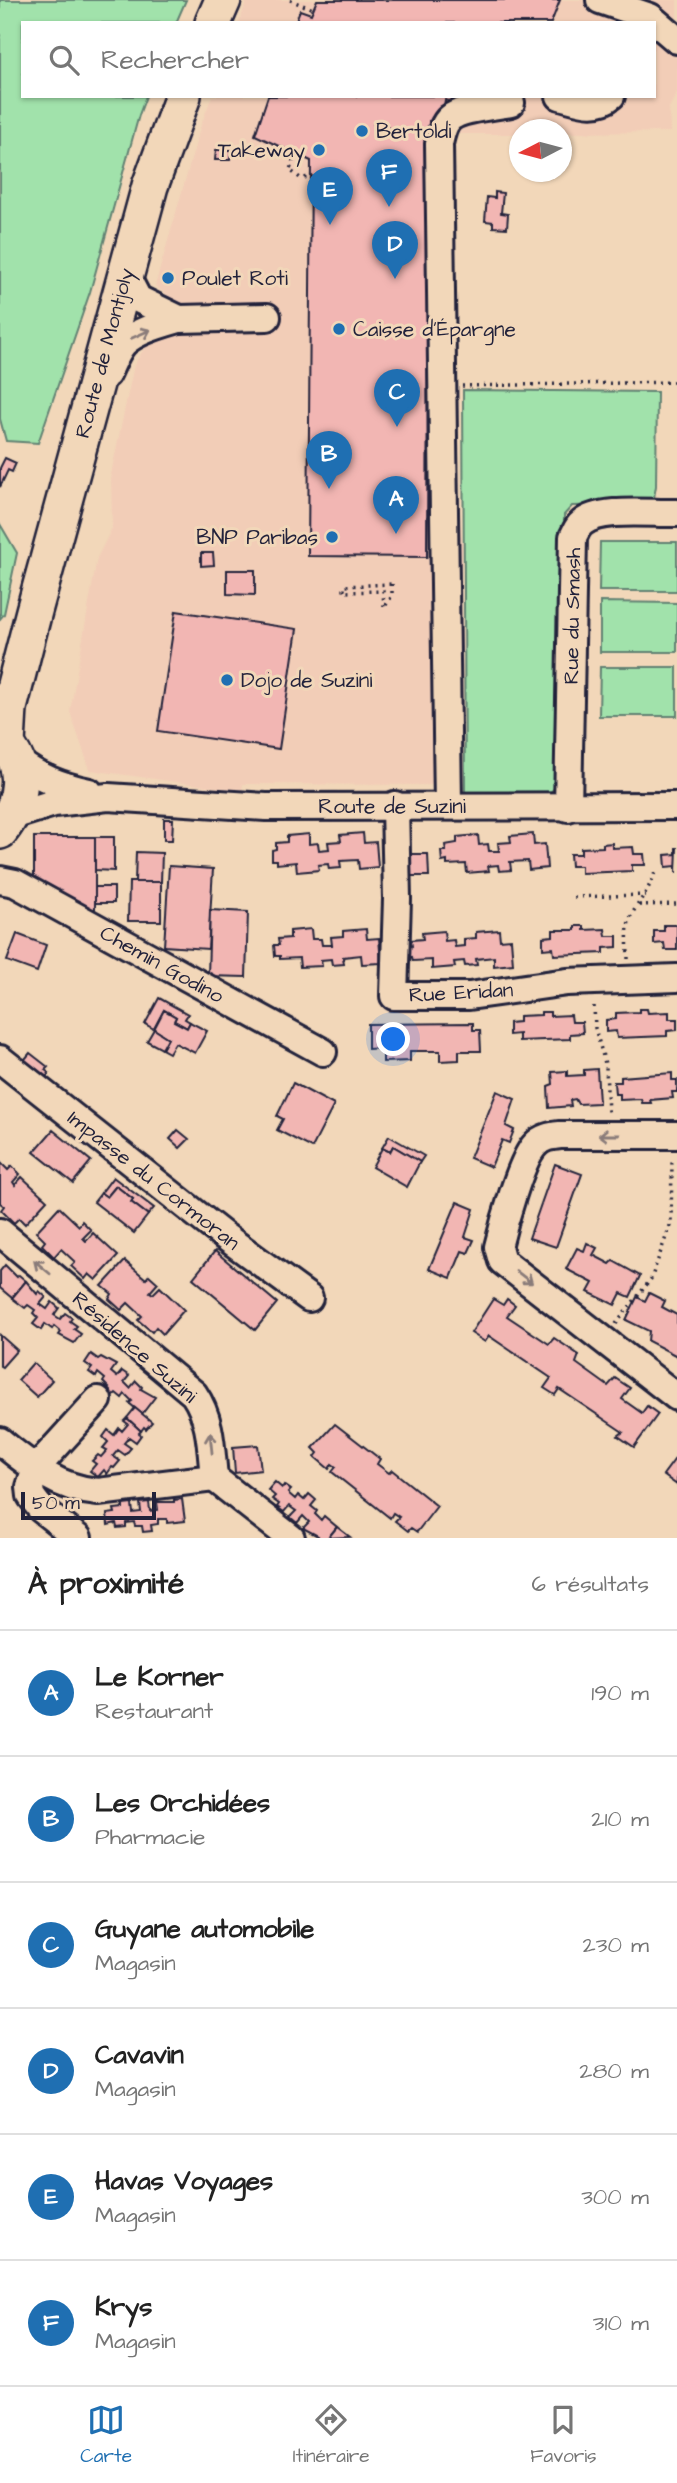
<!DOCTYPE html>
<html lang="fr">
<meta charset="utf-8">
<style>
:root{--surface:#fff;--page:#f2f2f2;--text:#222;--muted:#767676;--line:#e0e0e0;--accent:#1f6fb2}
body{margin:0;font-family:"Architects Daughter",sans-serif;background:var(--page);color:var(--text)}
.compass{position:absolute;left:509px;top:119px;width:63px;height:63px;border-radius:50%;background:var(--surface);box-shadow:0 2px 5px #0004;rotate:264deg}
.scale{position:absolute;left:21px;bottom:18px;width:135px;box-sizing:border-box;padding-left:7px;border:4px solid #22223b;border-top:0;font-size:19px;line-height:24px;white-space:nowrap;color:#22223b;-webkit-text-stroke:5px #f2d7b9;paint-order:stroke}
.you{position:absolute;left:394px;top:1040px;width:24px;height:24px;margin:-18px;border:5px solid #fff;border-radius:50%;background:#1a73e8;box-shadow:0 0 0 10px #1a73e833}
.badge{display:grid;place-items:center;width:46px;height:46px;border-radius:50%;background:var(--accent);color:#fff;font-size:23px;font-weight:700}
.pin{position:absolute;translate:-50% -58px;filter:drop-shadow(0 2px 4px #0008)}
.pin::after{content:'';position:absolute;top:37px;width:24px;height:21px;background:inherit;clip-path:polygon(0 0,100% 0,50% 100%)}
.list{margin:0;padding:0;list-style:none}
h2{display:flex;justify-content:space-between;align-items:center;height:91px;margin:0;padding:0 28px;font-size:30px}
h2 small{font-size:23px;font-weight:400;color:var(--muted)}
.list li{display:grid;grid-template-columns:46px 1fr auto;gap:21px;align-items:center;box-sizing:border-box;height:126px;padding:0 28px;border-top:2px solid var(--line)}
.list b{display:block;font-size:26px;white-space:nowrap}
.list p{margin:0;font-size:23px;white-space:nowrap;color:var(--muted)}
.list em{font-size:23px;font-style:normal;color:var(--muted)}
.icon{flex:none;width:38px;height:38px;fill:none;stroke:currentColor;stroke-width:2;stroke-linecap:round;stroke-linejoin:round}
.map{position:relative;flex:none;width:677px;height:1538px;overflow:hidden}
.search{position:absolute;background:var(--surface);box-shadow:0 2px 5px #0004;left:21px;right:21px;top:21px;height:77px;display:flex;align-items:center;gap:18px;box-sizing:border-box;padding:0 24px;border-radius:0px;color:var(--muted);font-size:26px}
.sheet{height:847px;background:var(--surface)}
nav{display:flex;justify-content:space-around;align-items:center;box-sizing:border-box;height:98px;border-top:2px solid var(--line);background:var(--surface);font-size:19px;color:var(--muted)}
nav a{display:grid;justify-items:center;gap:4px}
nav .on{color:var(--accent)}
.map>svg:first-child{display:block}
.built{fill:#f2cdb7}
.green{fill:#a1e2ab;stroke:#628273;stroke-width:2}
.building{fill:#f2b6b3;stroke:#22223b;stroke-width:2}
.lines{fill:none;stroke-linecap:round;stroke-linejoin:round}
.minor-casing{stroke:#22223b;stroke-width:32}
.major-casing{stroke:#22223b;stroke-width:40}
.path{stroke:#22223b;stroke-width:3.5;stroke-dasharray:2 5;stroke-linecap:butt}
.minor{stroke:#f2d7b9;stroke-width:26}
.major{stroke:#f2d7b9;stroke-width:35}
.oneway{stroke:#8a7c7a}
.poi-dot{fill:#1f6fb2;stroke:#f2d7b9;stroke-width:2.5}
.labels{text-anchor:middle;stroke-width:6;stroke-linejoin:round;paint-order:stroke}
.poi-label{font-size:21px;fill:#22223b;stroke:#f2d7b9;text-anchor:start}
.street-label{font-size:21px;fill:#22223b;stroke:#f2d7b9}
</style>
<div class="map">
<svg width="677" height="1538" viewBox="0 0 677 1538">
<rect width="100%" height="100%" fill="#f2d7b9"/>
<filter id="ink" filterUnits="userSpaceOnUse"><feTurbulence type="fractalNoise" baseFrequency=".0143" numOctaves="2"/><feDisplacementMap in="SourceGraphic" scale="14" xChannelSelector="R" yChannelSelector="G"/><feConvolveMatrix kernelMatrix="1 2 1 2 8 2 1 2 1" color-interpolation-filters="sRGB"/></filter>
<g filter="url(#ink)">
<!-- built -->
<path class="built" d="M 247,0 L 677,0 L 677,17 L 662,39 L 677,55 L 677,92 L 669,108 L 670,132 L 562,133 L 562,130 L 520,130 L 519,134 L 449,134 L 453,471 L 464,552 L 456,593 L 436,785 L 243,784 L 242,791 L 90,770 L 70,712 L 97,558 L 112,528 L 111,474 L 134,365 L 150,339 L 181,306 L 155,286 L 201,125 L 212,96 L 654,96 L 654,23 L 239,23 Z"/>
<!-- green -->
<g class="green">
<path d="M 0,0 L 186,0 L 176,23 L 23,23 L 23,96 L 146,96 L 139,115 L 90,292 L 38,443 L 6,441 L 0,419 Z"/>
<path d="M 463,390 L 657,392 L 656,486 L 653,504 L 572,506 L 564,515 L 563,742 L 556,786 L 548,795 L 465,796 Z"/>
<path d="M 0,524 L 17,553 L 4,614 L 0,619 Z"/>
<path d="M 600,542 L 677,542 L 677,591 L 599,591 Z"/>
<path d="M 600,602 L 677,603 L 677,652 L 600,652 Z"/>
<path d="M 600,667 L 677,667 L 677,716 L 599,716 Z"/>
</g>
<!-- building -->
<g class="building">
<path d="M 317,0 L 560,0 L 551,23 L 295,23 L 300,10 L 311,14 Z"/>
<path d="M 268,96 L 464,96 L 460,104 L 445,100 L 441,120 L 429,121 L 427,557 L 308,556 L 311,161 L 255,135 Z"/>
<path d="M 216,150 L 231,150 L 230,160 L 215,160 Z"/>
<path d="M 495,192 L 503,193 L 501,213 L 508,214 L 507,228 L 493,227 L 493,222 L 485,221 L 487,197 L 495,198 Z"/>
<path d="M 5,458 L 16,463 L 12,472 L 8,470 L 0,487 L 0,468 Z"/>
<path d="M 201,553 L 213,553 L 214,565 L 201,566 Z"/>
<path d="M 227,570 L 255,570 L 255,595 L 227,594 Z"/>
<path d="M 176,611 L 297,629 L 279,749 L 158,731 Z"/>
<path d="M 164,819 L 173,819 L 172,840 L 164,840 Z"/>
<path d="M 363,833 L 364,843 L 376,842 L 378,867 L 359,869 L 358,860 L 340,861 L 341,868 L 329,869 L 328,864 L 318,865 L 319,870 L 297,872 L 296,862 L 277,864 L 277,860 L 272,860 L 272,850 L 276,849 L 276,843 L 287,842 L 287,836 L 309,834 L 309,844 L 318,843 L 319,850 L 329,849 L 328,842 L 341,841 L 340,835 Z"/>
<path d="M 533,834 L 534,845 L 545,844 L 547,868 L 529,870 L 528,861 L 510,862 L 511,870 L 499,871 L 498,865 L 488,866 L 489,871 L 467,873 L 466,864 L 447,865 L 447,861 L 442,862 L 441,851 L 446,851 L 445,845 L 457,843 L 457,837 L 478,835 L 479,845 L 488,844 L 489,851 L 499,851 L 498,843 L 511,842 L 510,836 Z"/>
<path d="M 34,837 L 95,837 L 95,920 L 34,886 Z"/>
<path d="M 95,837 L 114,837 L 114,871 L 95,870 Z"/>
<path d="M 612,843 L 612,848 L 633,847 L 634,854 L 644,854 L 645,865 L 632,865 L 632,871 L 581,873 L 581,866 L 571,866 L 570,854 L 581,854 L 581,848 L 603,847 L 603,844 Z"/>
<path d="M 676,848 L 677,848 L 676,873 L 676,866 L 666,867 L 665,855 L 676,854 Z"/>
<path d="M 136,852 L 162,853 L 161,882 L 135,882 Z"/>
<path d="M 408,854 L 428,854 L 429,876 L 408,876 Z"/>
<path d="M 169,866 L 213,869 L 208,949 L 164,946 Z"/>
<path d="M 129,882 L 161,882 L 161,921 L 128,921 Z"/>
<rect x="95" y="887" width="19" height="16"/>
<path d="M 210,910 L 248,912 L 246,977 L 208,976 Z"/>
<path d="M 664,925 L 677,925 L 677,950 L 665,950 L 664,943 L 654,944 L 654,931 L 664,931 Z"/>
<path d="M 575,926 L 584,926 L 584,930 L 605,929 L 606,936 L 617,936 L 617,947 L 604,948 L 604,953 L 554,955 L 553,948 L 543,949 L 543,937 L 553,936 L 553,930 L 575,930 Z"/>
<path d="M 311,929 L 312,939 L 321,939 L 322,945 L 332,945 L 331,937 L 343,936 L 343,931 L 366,929 L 367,939 L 379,938 L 381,963 L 362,964 L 361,955 L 343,957 L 344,964 L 332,965 L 331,959 L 321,960 L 322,966 L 300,967 L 299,958 L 280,959 L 280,956 L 275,956 L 274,945 L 279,945 L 278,939 L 290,938 L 290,931 Z"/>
<path d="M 499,930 L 500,940 L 511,939 L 513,964 L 494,966 L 494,957 L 476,959 L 477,965 L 465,966 L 464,961 L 454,962 L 455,967 L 432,969 L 432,960 L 413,961 L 412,957 L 408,958 L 407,947 L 412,946 L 411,940 L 423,939 L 422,933 L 444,931 L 445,941 L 454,940 L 455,947 L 464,946 L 464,939 L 476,938 L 476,932 Z"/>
<path d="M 17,934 L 46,945 L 37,972 L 7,961 Z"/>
<path d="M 159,998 L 188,1014 L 185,1019 L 190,1022 L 187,1028 L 174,1021 L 176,1017 L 164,1010 L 154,1029 L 145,1024 Z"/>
<path d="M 639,1009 L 647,1009 L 648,1013 L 669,1012 L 669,1019 L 677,1019 L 677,1030 L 667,1031 L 667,1036 L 617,1038 L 616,1031 L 606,1032 L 606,1020 L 616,1019 L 616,1013 L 639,1012 Z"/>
<path d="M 164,1010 L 176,1017 L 174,1021 L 187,1028 L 190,1022 L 207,1031 L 195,1053 L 175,1043 L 169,1053 L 162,1049 L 168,1038 L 154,1029 Z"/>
<path d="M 541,1012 L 550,1012 L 550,1016 L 571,1015 L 572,1022 L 582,1022 L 583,1033 L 570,1034 L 570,1039 L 519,1041 L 519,1034 L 509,1035 L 509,1023 L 519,1022 L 519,1016 L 541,1015 Z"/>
<path d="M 473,1023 L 473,1030 L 480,1030 L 481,1051 L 459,1051 L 459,1060 L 440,1061 L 440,1051 L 410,1051 L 410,1061 L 383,1062 L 383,1048 L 368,1049 L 368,1024 Z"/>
<path d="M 154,1029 L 168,1038 L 162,1049 L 147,1041 Z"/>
<path d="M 30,1053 L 48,1067 L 45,1070 L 49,1073 L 43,1082 L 20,1065 Z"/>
<path d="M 597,1069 L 599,1103 L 578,1104 L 575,1099 L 570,1100 L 571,1106 L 549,1108 L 548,1086 L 553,1084 L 552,1072 L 567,1071 L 567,1076 L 584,1075 L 584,1070 Z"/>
<path d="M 672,1073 L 672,1080 L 677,1080 L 677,1092 L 672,1092 L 673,1098 L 650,1100 L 651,1103 L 642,1103 L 641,1099 L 620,1100 L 620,1094 L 615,1094 L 614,1082 L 621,1082 L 621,1077 Z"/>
<path d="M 293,1083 L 334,1105 L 312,1148 L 277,1130 L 283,1119 L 277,1116 Z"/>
<path d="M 497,1091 L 515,1099 L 506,1126 L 514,1130 L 509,1143 L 502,1140 L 491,1167 L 470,1158 Z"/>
<path d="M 53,1130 L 91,1161 L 73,1183 L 34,1152 Z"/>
<path d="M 178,1130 L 189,1139 L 180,1148 L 170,1139 Z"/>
<path d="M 389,1136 L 424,1156 L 420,1162 L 393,1146 L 390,1152 L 382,1148 Z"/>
<path d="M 393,1146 L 420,1162 L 407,1187 L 372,1167 L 382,1148 L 390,1152 Z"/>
<path d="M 0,1162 L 8,1170 L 12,1166 L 20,1174 L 13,1182 L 15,1185 L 22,1177 L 47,1200 L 25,1224 L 19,1218 L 14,1223 L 1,1210 L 4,1206 L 0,1203 Z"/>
<path d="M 555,1164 L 582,1174 L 556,1247 L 529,1238 Z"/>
<path d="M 113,1177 L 154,1208 L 148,1215 L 131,1202 L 133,1199 L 116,1186 L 107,1197 L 101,1193 Z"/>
<path d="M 116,1186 L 133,1199 L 131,1202 L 148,1215 L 134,1233 L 94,1202 L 101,1193 L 107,1197 Z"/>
<path d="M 457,1202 L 474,1209 L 465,1237 L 474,1240 L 468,1253 L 462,1251 L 451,1278 L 429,1269 Z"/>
<path d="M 59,1207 L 79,1226 L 82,1221 L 91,1230 L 83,1238 L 86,1241 L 93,1233 L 118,1256 L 96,1280 L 89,1274 L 85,1279 L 71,1266 L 75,1262 L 61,1249 L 54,1257 L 42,1245 L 45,1241 L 36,1232 Z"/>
<path d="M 587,1243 L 597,1248 L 593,1255 L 610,1264 L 613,1261 L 640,1276 L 630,1297 L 621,1293 L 615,1305 L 588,1292 L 593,1283 L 566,1269 L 577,1248 L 584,1251 Z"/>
<path d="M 215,1251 L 277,1303 L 255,1330 L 193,1278 Z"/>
<path d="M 125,1261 L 146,1279 L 149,1275 L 158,1283 L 150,1292 L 153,1294 L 160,1287 L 184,1310 L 163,1334 L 156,1327 L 152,1332 L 138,1320 L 142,1316 L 128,1303 L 121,1310 L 109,1299 L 112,1294 L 102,1286 Z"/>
<path d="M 5,1265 L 17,1277 L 19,1275 L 26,1281 L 12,1298 L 0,1288 L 0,1271 Z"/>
<path d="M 26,1281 L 37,1294 L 39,1291 L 46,1297 L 40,1304 L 47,1309 L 52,1302 L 59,1308 L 54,1315 L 60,1319 L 65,1313 L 72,1318 L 70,1321 L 77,1326 L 74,1329 L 81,1334 L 74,1343 L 59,1335 L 61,1332 L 54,1326 L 52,1329 L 45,1324 L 41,1330 L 33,1324 L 38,1318 L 33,1313 L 35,1310 L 28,1305 L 25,1308 L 12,1298 Z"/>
<path d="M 649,1293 L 665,1301 L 662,1307 L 677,1315 L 677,1356 L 648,1341 L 649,1331 L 626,1320 L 637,1297 L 645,1301 Z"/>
<path d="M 493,1299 L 503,1305 L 507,1299 L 515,1305 L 507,1316 L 549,1344 L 554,1338 L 579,1355 L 576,1363 L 608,1386 L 615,1378 L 630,1388 L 622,1399 L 642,1413 L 647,1406 L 658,1414 L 634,1447 L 618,1436 L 623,1432 L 559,1389 L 555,1395 L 544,1388 L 551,1378 L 489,1336 L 485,1342 L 471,1333 Z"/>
<path d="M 0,1335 L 17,1350 L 2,1367 L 0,1366 Z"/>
<path d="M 91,1354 L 98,1359 L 101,1357 L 116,1365 L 111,1372 L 117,1377 L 122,1371 L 129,1376 L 124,1382 L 130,1388 L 136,1381 L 142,1387 L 141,1389 L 155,1397 L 142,1414 L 129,1403 L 132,1401 L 125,1394 L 122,1398 L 116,1393 L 111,1398 L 104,1393 L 109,1388 L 103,1382 L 105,1379 L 98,1373 L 96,1377 L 89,1372 L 92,1368 L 85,1363 Z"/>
<path d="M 33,1363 L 52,1380 L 37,1397 L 18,1380 Z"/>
<path d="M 135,1408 L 152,1422 L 146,1429 L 144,1427 L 141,1431 L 127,1418 Z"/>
<path d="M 127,1418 L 141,1431 L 139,1433 L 141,1435 L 136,1442 L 129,1437 L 124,1443 L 131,1448 L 125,1455 L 118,1450 L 113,1456 L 120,1461 L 114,1468 L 112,1467 L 107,1474 L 104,1470 L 98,1477 L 90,1471 L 96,1464 L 92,1461 L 98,1455 L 101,1457 L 107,1450 L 103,1448 L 108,1442 L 103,1437 L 108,1430 L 114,1435 L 119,1428 L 122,1431 L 128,1424 L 124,1421 Z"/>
<path d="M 335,1424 L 380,1459 L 377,1464 L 389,1473 L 392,1470 L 437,1506 L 417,1532 L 411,1528 L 408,1531 L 395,1521 L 399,1517 L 393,1513 L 390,1518 L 332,1472 L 336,1467 L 332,1464 L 329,1469 L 315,1457 L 318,1453 L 313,1448 Z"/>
<path d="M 258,1445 L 261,1470 L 235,1473 L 233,1447 Z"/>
<path d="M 677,1456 L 677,1485 L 663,1475 Z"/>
<path d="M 275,1482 L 282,1488 L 284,1485 L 291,1490 L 288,1493 L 295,1499 L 298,1495 L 304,1500 L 309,1494 L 316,1500 L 311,1506 L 317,1511 L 315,1514 L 321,1520 L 324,1516 L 337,1527 L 328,1538 L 317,1538 L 318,1536 L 303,1528 L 309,1522 L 303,1516 L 297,1523 L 290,1517 L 296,1511 L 289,1506 L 284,1512 L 277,1507 L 279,1504 L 272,1499 L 275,1496 L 268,1490 Z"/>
<path d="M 182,1499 L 185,1521 L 167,1523 L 167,1519 L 158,1519 L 158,1524 L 151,1525 L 152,1531 L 143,1532 L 142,1526 L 135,1526 L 134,1522 L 126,1523 L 126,1527 L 117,1528 L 116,1523 L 108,1525 L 107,1514 L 115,1513 L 114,1509 L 123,1508 L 123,1505 L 132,1504 L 133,1513 L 141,1512 L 140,1503 L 149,1502 L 150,1511 L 158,1510 L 157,1502 L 174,1502 L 174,1500 Z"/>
<path d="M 337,1527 L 350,1537 L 328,1538 Z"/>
</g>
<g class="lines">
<defs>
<g id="minor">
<path d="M 600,0 L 650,17 L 677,40"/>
<path d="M 560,96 C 577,100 596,109 611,96"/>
<path d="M 125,274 L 138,299 L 179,319"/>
<path d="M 107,374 C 112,364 116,352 123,344 C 135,331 162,324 179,319 L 267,317"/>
<path d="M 16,760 C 39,778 61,786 89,792"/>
<path d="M 395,805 L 397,899 L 394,996 L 469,996 L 567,982 L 677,978"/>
<path d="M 448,806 L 439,144 C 441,135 443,124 450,118 C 462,108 495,106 511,103"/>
<path d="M 568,808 L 573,537 C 576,531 577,527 582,523 C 600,507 653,514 677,513"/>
<path d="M 12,816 L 54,803 L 108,797 L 266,807 L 677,806"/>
<path d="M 0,880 L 15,883 L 323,1052"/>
<path d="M 0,1059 L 223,1235 L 309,1298"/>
<path d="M 677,1135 L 560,1135 C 551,1136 542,1137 535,1145 C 521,1159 503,1226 498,1247 L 502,1261 L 677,1397"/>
<path d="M 0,1232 L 194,1394 C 211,1419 211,1448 214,1478 L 291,1538"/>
<path d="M 0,1441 C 29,1465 59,1489 98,1492 L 214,1478"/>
<path d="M 78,1538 L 41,1509 L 31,1496 L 30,1487 L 36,1468 L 98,1400"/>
</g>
<g id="major">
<path d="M 213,23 L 223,0"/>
<path d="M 0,739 C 30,764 22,804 0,831"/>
<path d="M 7,744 L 9,708 L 34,611 L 150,186 L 183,96"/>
</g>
</defs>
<!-- minor casing -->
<use href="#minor" class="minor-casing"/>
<!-- major casing -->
<use href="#major" class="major-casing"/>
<!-- path -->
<g class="path">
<path d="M 290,0 L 313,9"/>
<path d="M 373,123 L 404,133"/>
<path d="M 295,153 L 290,170 L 300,178 L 314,177"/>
<path d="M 462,386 L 677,382"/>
<path d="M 392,584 L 392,596 L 384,608 L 383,591 L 344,592 L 344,586 Z"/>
<path d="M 574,897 L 645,895"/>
<path d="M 639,905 L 677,904"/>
<path d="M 628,959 C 628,945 625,926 632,914 C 641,898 652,886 656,868"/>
<path d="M 594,1006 L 595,1028 L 606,1067 L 608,1114"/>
<path d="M 616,1324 L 651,1279 L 671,1223 L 672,1161"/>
</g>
<!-- minor -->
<use href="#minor" class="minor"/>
<!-- major -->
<use href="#major" class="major"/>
</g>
<!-- one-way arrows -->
<defs><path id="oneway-shaft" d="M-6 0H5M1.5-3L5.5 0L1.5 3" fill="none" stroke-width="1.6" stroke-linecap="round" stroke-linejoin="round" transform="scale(1.75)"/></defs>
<g class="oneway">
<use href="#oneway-shaft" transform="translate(141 334) rotate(-24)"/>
<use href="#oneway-shaft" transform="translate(609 1135) rotate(180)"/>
<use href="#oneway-shaft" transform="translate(42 1267) rotate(-140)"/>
<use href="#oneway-shaft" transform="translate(524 1277) rotate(38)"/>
<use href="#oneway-shaft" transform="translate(211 1443) rotate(-96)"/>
</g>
</g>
<!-- markers -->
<g class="poi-dot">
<circle cx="362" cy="131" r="7"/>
<circle cx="319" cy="150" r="7"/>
<circle cx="168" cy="278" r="7"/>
<circle cx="339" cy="329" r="7"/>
<circle cx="332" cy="537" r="7"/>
<circle cx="227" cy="680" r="7"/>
</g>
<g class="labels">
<!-- poi labels -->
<g class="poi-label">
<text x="376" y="138">Bertoldi</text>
<text x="305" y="157" text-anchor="end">Takeway</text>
<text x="182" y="285">Poulet Roti</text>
<text x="353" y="336">Caisse d’Épargne</text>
<text x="318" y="544" text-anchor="end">BNP Paribas</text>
<text x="241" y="687">Dojo de Suzini</text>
</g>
<!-- street labels -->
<g class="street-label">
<text transform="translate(104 353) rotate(-75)" y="7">Route de Montjoly</text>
<text transform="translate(572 616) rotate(-89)" y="7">Rue du Smash</text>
<text x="392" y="813">Route de Suzini</text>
<text transform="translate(162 964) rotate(29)" y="7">Chemin Godino</text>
<text transform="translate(461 992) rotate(-3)" y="7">Rue Eridan</text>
<text transform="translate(154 1180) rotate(38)" y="7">Impasse du Cormoran</text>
<text transform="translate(135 1347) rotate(41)" y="7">Résidence Suzini</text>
</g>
</g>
</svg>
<svg class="compass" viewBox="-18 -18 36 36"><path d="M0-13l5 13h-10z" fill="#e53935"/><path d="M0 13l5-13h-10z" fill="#767676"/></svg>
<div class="scale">50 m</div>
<div class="you"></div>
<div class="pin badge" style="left:396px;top:534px">A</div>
<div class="pin badge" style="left:329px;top:489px">B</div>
<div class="pin badge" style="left:397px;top:427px">C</div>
<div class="pin badge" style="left:395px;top:279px">D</div>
<div class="pin badge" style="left:330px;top:225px">E</div>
<div class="pin badge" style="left:389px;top:207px">F</div>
<div class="search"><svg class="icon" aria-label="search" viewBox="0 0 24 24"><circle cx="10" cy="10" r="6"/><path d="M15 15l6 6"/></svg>Rechercher</div>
</div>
<section class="sheet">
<h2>À proximité<small>6 résultats</small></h2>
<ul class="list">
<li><span class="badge">A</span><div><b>Le Korner</b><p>Restaurant</p></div><em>190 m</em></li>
<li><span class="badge">B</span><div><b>Les Orchidées</b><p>Pharmacie</p></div><em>210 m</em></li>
<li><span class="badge">C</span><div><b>Guyane automobile</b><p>Magasin</p></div><em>230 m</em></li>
<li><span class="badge">D</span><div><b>Cavavin</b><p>Magasin</p></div><em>280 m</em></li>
<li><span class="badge">E</span><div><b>Havas Voyages</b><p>Magasin</p></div><em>300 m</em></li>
<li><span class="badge">F</span><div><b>Krys</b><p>Magasin</p></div><em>310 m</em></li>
</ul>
</section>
<nav>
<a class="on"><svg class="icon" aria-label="map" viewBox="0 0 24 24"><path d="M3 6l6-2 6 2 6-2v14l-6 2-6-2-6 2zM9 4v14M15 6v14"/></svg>Carte</a>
<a><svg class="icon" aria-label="directions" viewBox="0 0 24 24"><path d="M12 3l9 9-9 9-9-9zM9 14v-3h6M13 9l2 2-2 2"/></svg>Itinéraire</a>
<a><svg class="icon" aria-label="saved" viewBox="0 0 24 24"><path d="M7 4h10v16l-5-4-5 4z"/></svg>Favoris</a>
</nav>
